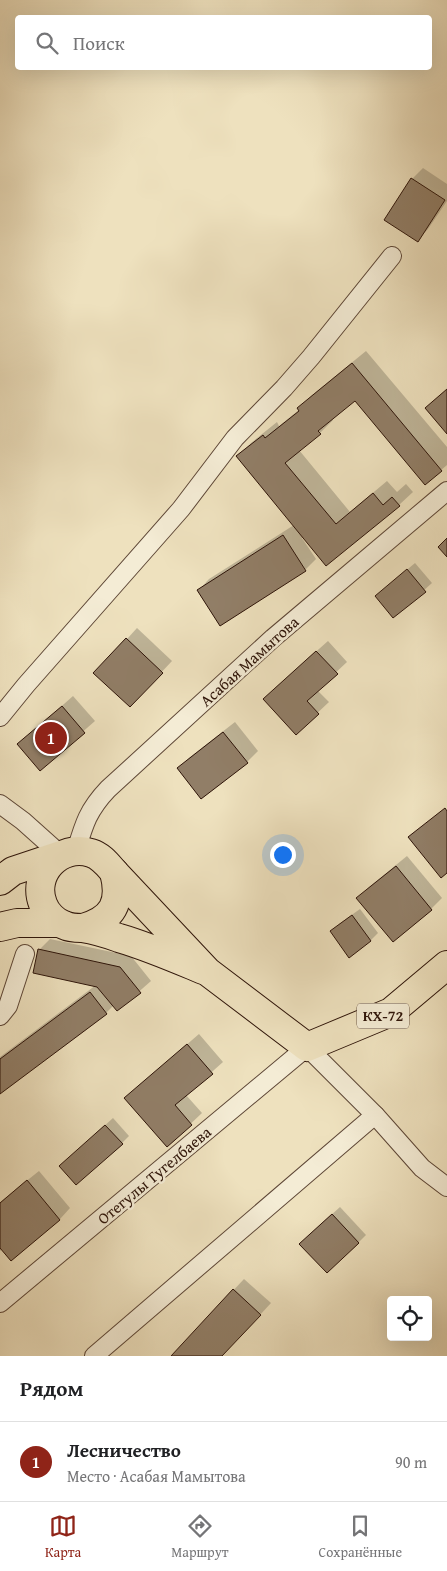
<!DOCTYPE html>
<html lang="ru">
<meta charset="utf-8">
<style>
:root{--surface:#fff;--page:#f6f6f6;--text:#202124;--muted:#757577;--line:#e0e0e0;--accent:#8f2418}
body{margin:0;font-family:"Gentium Book Plus",serif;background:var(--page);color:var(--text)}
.controls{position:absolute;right:15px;bottom:15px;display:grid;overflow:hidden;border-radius:5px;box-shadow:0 5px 20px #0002}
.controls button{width:45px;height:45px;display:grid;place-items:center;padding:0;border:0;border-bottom:1px solid var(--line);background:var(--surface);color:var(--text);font:25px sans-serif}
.you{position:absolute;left:282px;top:854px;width:18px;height:18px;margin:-12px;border:4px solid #fff;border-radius:50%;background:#1a73e8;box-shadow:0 0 0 8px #1a73e833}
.badge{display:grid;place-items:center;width:32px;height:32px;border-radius:50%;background:var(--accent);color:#fff;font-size:16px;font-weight:700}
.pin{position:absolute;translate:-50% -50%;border:2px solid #fff;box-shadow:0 1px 5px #0006}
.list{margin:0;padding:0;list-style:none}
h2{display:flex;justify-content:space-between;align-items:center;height:65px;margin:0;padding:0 20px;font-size:21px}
h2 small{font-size:16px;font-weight:400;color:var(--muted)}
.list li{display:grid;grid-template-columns:32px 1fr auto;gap:15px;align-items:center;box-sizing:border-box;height:80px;padding:0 20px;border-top:1px solid var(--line)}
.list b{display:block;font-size:19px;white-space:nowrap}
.list p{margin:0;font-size:16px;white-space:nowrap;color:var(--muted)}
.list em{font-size:16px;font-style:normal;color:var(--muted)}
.icon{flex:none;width:28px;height:28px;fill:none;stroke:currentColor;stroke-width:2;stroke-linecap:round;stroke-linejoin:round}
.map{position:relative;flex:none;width:447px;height:1356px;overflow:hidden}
.search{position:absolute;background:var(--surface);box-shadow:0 5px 20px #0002;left:15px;right:15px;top:15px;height:55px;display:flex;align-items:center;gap:12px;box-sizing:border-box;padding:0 18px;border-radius:5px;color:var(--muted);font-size:19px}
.sheet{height:145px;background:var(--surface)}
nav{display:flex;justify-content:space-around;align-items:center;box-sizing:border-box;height:70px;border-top:1px solid var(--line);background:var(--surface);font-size:14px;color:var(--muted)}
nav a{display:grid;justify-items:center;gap:2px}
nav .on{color:var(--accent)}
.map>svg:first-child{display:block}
.shadow{fill:#0003}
.building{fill:#917e67;stroke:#2d1308}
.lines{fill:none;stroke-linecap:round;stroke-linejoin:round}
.minor-casing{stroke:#5d4636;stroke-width:20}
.primary-casing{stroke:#2d1308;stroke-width:30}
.minor{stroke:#f4ecd5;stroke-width:18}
.primary{stroke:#eee1be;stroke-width:28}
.labels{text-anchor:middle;stroke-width:5;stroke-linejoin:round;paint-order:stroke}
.shield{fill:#f4ecd5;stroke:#695446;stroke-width:1}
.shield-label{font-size:15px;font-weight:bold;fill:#2d1308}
.street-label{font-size:16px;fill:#2d1308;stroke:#f4ecd5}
</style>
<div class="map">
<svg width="447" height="1356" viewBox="0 0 447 1356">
<rect width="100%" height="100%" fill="#eee1be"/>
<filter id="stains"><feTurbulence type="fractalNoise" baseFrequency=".004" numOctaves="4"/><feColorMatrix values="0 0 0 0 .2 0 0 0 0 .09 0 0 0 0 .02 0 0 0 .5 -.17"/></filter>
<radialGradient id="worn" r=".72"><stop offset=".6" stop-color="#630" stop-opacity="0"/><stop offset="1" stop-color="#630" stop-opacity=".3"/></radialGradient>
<!-- shadow -->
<g class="shadow">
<path d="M 423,168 L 447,184 L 447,201 L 428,229 L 418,240 L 412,179 Z"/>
<path d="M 366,351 L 447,447 L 447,465 L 426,483 L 355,399 L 331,418 L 333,420 L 320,433 L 299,450 L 350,512 L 387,481 L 397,492 L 406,484 L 413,492 L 399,505 L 326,565 L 304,537 L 302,538 L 316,559 L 305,570 L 221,624 L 199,590 L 209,579 L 294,525 L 238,456 L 251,443 L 277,422 L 279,426 L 300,409 L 299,408 L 312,395 Z"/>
<path d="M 415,563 L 432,583 L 394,617 L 376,596 Z"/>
<path d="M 137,628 L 172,661 L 140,695 L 127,639 Z"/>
<path d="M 328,641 L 347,662 L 317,690 L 329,702 L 296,733 L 275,688 Z"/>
<path d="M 73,696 L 95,721 L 40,769 L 19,744 Z"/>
<path d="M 235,722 L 258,751 L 247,762 L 179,768 L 190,757 Z"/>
<path d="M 407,856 L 442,898 L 431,909 L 358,898 L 369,887 Z"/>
<path d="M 360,909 L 378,933 L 371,940 L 350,956 L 339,924 Z"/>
<path d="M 50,939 L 131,956 L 151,981 L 118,1010 L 114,1005 L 106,1013 L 0,1093 L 0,1057 L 96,985 L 39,950 Z"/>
<path d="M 199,1034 L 223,1062 L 186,1095 L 202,1113 L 167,1146 L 125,1098 Z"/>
<path d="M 113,1118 L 129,1136 L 122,1143 L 68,1159 Z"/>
<path d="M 39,1171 L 70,1208 L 60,1219 L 11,1259 L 2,1249 L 0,1251 L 0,1202 Z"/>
<path d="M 340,1207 L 366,1235 L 358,1243 L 308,1236 Z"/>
<path d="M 244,1279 L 271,1303 L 222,1356 L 172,1356 Z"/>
</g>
<!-- building -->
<g class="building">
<path d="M 411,178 L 445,200 L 418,242 L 384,220 Z"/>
<path d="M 352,363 L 442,471 L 425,485 L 355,401 L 318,431 L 321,434 L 285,463 L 336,524 L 373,493 L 383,505 L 392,497 L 400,506 L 326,566 L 236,456 L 263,435 L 265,438 L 299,411 L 297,408 Z"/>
<path d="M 447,389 L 447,434 L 425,408 Z"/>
<path d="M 283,535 L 306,571 L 220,626 L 197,590 Z"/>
<path d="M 447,538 L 447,557 L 438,547 Z"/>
<path d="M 407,569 L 426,592 L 393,618 L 375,596 Z"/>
<path d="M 126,638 L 163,673 L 130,707 L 93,673 Z"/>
<path d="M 316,651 L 338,674 L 307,701 L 319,714 L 296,735 L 263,699 Z"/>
<path d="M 62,706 L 85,733 L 40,771 L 17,744 Z"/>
<path d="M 223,732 L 248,763 L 201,799 L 177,768 Z"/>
<path d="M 445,808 L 447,811 L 447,873 L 441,878 L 408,837 Z"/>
<path d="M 396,866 L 432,910 L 393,942 L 356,898 Z"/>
<path d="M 352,915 L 371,941 L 349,958 L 330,931 Z"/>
<path d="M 38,949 L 120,967 L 141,993 L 117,1011 L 97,987 L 33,973 Z"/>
<path d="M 90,992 L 107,1014 L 0,1094 L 0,1059 Z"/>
<path d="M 187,1044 L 213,1074 L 175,1105 L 192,1125 L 167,1147 L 124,1098 Z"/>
<path d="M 105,1125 L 123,1144 L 76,1185 L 59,1166 Z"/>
<path d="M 27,1180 L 60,1220 L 11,1261 L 0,1248 L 0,1203 Z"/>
<path d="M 332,1214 L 359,1243 L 327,1273 L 299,1244 Z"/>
<path d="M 233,1289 L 261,1315 L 222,1356 L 171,1356 Z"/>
</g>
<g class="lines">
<defs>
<g id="minor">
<path d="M 0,717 L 26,685 L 181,509 L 235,438 L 284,388 L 311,357 L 392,256"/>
<path d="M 0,804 L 23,821 L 61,855"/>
<path d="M 76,851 C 84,824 88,810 108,789 L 273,638 L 447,491"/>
<path d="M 0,1016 L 8,1006 L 25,954"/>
<path d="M 0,1303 L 307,1047 L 375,1115 L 422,1168 L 447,1187"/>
<path d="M 94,1356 L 375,1115"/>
</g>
<g id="primary">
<path d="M 0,881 L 13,871 L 61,855"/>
<path d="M 0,927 L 17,923 L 58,923"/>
<path d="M 83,928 C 113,919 122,903 114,872"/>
<path d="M 208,972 C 179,960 150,947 119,938 C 108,934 94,930 82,928 C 76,928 70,928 64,925 C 55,922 46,913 43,904 C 31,874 60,843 91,853 C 101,856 107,864 114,872 L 208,972 L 307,1047 L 391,1012 L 447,965"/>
</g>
</defs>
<!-- minor casing -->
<use href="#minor" class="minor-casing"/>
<!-- primary casing -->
<use href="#primary" class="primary-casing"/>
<!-- minor -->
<use href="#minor" class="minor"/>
<!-- primary -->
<use href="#primary" class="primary"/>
</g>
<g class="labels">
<!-- shield labels -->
<rect class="shield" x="357" y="1003.5" width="52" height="25" rx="4"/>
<g class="shield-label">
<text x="383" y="1021">КХ-72</text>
</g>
<!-- street labels -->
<g class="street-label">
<text transform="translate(249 661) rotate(-42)" y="6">Асабая Мамытова</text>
<text transform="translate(154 1175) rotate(-40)" y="6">Отегулы Тугелбаева</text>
</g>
</g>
<rect width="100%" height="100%" filter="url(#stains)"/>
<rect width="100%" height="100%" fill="url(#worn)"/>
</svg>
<div class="controls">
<button><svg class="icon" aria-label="locate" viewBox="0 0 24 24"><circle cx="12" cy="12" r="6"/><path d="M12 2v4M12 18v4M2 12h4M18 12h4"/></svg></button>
</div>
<div class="you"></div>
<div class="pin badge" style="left:51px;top:738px">1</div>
<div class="search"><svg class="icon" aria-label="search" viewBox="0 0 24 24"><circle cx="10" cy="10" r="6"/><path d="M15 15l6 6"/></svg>Поиск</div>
</div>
<section class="sheet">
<h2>Рядом<small></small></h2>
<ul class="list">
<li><span class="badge">1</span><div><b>Лесничество</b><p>Место · Асабая Мамытова</p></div><em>90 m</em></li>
</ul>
</section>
<nav>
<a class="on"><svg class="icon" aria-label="map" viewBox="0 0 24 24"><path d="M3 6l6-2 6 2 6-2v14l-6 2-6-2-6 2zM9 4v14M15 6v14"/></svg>Карта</a>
<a><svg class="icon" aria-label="directions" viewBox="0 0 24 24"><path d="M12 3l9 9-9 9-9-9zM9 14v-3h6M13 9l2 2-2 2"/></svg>Маршрут</a>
<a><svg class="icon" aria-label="saved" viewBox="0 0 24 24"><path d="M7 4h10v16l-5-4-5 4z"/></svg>Сохранённые</a>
</nav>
